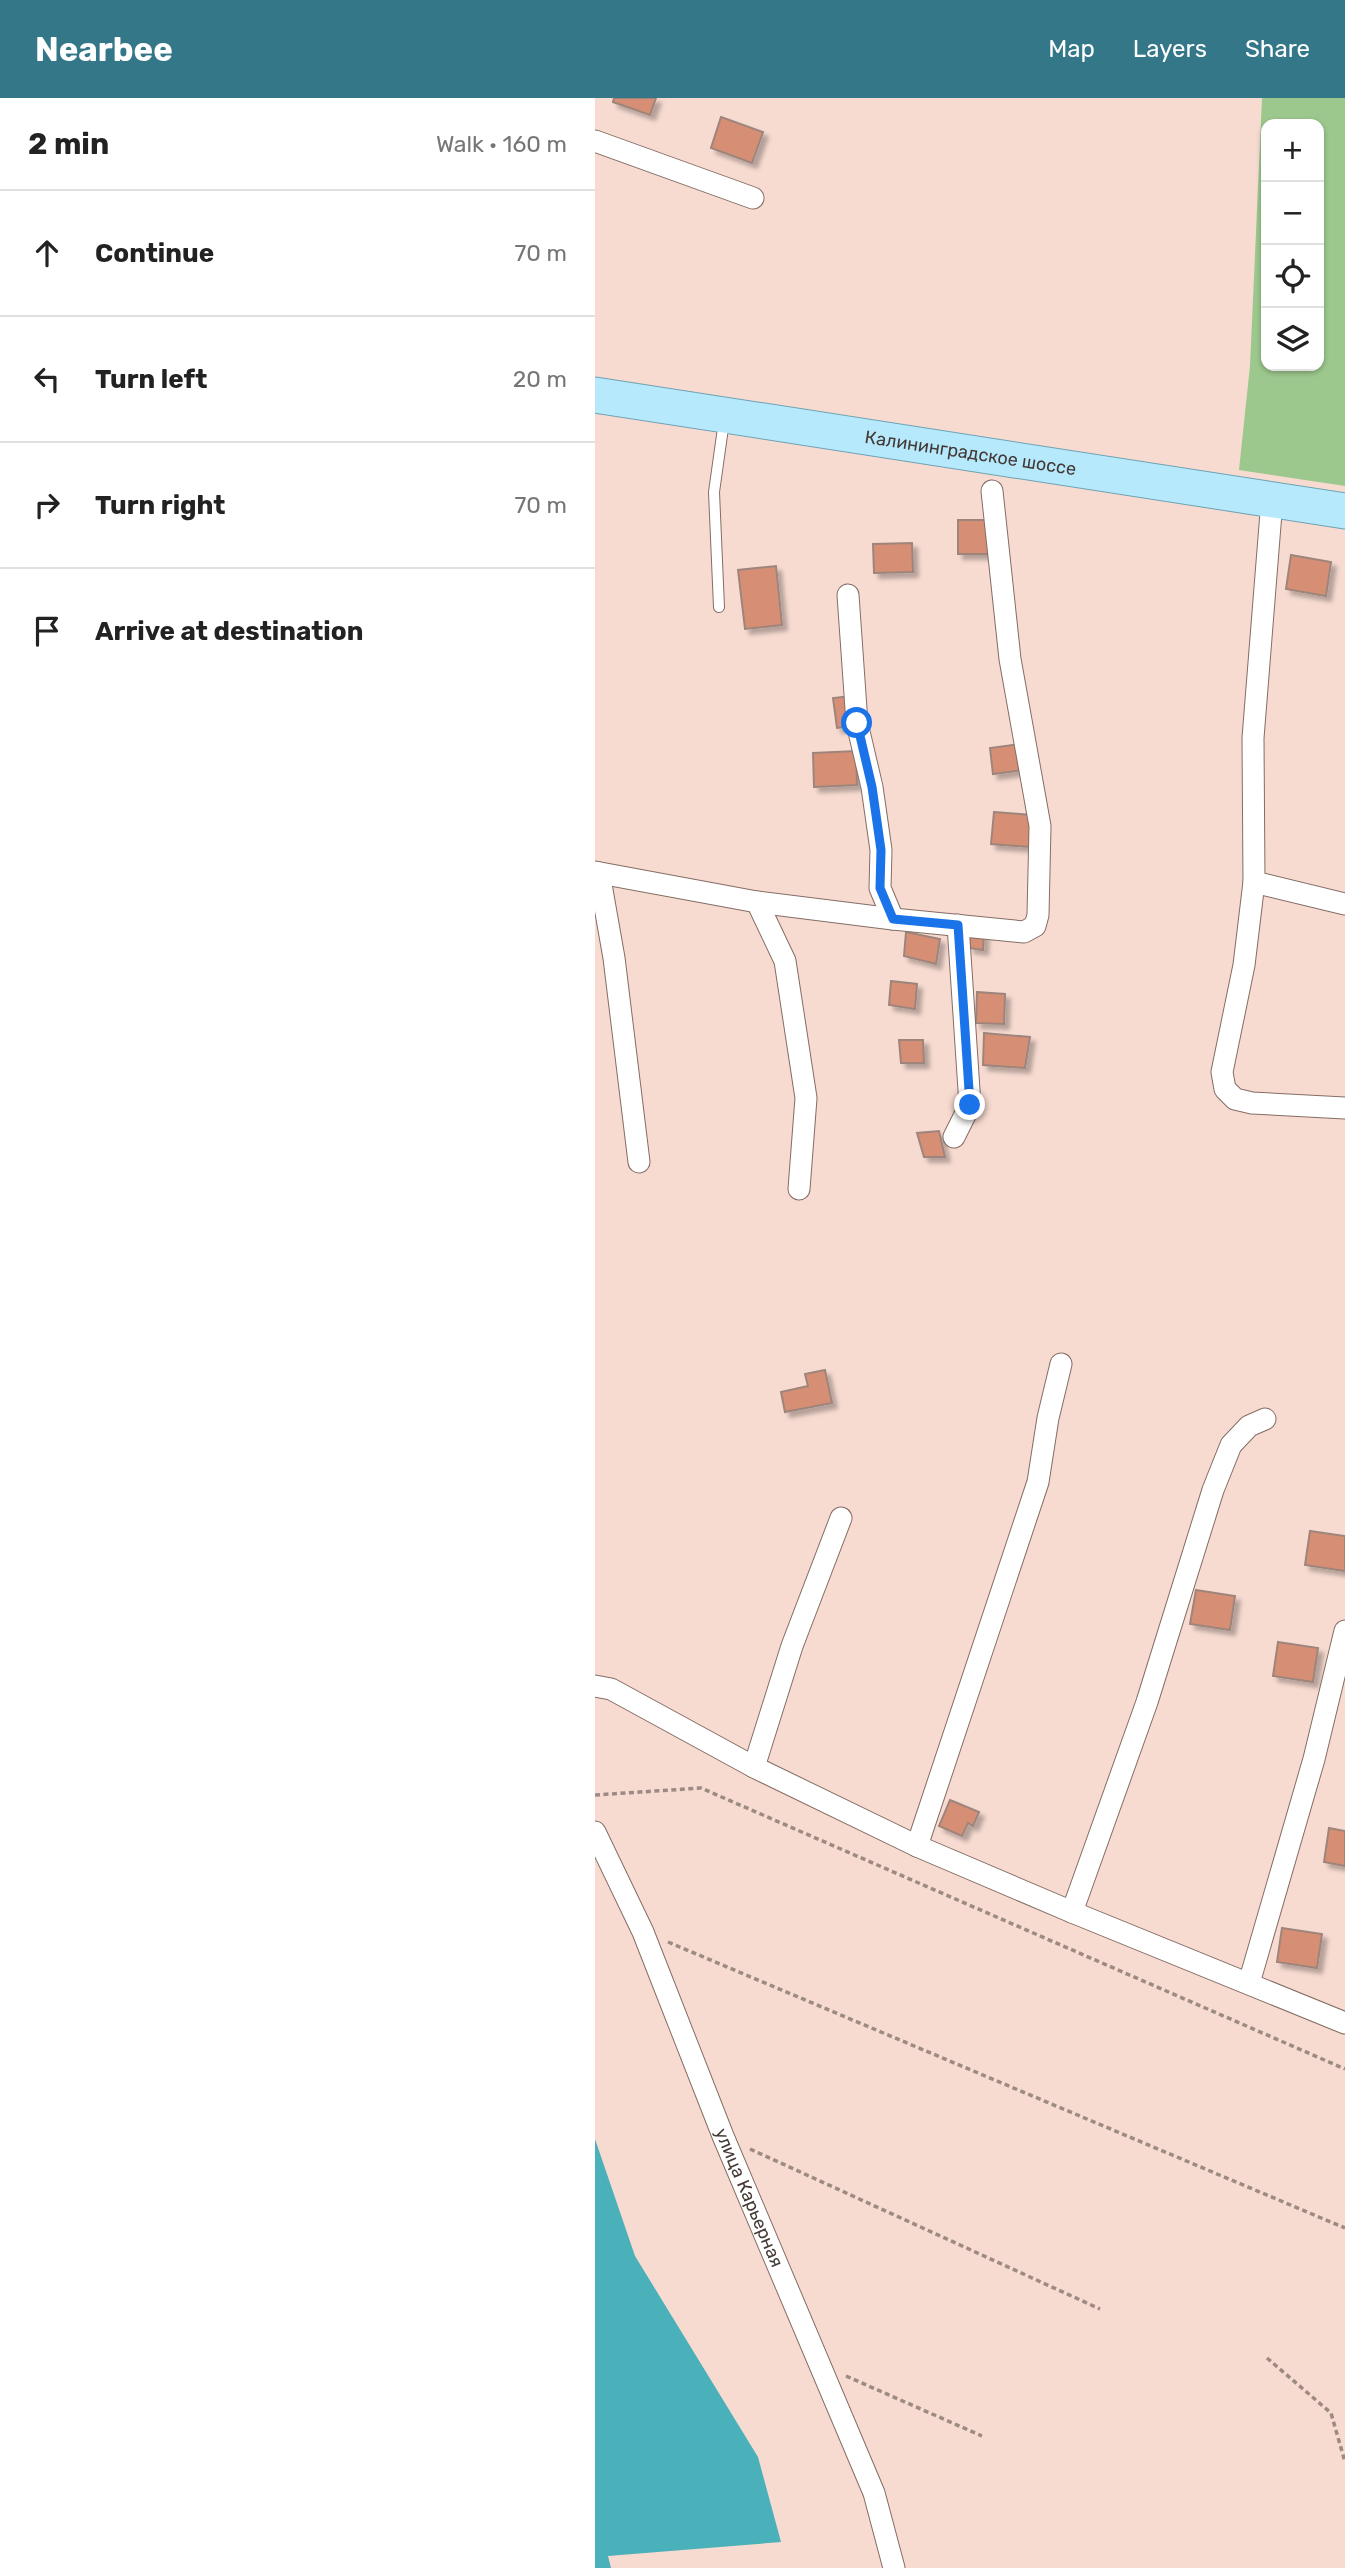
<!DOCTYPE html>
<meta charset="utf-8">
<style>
:root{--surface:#fff;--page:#f2f2f2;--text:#222;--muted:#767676;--line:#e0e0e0;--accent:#347788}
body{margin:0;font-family:Rubik,sans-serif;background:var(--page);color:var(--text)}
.controls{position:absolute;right:21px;top:21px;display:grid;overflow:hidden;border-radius:14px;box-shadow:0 2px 5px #0004}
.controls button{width:63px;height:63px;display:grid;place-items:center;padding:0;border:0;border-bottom:2px solid var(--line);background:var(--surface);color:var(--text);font:35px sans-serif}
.stop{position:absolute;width:21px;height:21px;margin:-16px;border:5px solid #1a73e8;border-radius:50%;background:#fff}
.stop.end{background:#1a73e8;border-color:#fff;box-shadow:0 2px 7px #0008}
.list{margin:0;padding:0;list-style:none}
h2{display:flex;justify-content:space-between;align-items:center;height:91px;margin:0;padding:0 28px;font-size:30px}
h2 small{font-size:23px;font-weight:400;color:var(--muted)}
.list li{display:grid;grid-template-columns:46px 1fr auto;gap:21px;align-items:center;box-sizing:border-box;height:126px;padding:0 28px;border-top:2px solid var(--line)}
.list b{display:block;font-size:26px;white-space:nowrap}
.list em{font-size:23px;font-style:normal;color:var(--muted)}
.icon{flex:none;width:38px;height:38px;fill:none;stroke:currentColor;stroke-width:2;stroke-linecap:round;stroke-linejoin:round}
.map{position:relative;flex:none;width:750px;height:2470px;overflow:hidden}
header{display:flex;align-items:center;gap:42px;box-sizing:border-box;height:98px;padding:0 35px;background:var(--accent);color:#fff}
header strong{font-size:33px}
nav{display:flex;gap:38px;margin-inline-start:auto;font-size:24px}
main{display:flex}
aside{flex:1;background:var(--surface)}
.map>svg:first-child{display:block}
.green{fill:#9cc78d;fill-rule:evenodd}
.water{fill:#4ab1ba}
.building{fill:#d68f74;stroke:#9e857c;stroke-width:2;filter:url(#shadow)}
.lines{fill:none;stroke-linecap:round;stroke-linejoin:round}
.service-casing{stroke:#846d64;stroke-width:12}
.minor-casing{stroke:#846d64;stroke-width:23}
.primary-casing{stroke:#6ea2b4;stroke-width:37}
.path{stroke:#9d8a83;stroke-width:3.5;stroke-dasharray:5 3.5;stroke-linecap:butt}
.service{stroke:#fff;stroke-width:10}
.minor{stroke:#fff;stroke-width:21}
.primary{stroke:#b5e9fb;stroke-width:35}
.route{stroke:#1a73e8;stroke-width:9}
.labels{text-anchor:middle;stroke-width:5;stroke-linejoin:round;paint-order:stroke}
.street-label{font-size:18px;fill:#443935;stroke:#fcebe5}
</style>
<header>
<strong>Nearbee</strong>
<nav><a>Map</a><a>Layers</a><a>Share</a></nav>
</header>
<main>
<aside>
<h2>2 min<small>Walk · 160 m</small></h2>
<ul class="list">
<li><svg class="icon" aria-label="ahead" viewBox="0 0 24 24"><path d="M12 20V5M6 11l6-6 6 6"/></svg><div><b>Continue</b></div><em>70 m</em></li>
<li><svg class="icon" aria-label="left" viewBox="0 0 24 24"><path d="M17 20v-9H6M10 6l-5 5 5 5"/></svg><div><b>Turn left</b></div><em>20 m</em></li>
<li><svg class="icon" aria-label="right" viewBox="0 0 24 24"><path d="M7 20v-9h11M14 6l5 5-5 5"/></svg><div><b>Turn right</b></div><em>70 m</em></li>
<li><svg class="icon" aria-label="arrive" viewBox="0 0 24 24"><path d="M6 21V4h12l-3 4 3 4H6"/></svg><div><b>Arrive at destination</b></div></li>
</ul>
</aside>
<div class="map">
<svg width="750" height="2470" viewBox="0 0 750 2470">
<defs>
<filter id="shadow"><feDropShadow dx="5" dy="5" stdDeviation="2" flood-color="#0004"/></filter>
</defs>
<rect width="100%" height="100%" fill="#f7dbd1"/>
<!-- green -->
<path class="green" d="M 667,0 L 750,0 L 750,388 L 644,372 L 655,268 ZM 671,26 L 724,26 L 724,268 L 671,268 Z"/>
<!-- water -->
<path class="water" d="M 0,2041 L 40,2158 L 163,2359 L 186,2444 L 13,2458 L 16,2470 L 0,2470 Z"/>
<!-- building -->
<g class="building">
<path d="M 19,0 L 61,0 L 55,17 L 18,4 Z"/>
<path d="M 126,19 L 168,34 L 157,65 L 116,50 Z"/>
<rect x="363" y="422" width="31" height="34"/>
<path d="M 317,445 L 318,474 L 279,475 L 278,446 Z"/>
<path d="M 696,457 L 736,464 L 731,498 L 691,491 Z"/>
<path d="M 181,468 L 187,527 L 150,531 L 143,472 Z"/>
<path d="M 255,598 L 258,628 L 242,630 L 238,600 Z"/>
<path d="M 425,646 L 428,672 L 398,676 L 395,650 Z"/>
<path d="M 261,653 L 262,687 L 219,689 L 218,655 Z"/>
<path d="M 399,714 L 437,717 L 435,749 L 396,746 Z"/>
<path d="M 311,834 L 345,841 L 341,866 L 309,858 Z"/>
<path d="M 375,834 L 389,836 L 388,852 L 374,850 Z"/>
<path d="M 296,883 L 322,886 L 320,911 L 294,907 Z"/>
<path d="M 382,894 L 410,896 L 409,926 L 381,925 Z"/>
<path d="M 389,935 L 435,939 L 430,970 L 388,967 Z"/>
<path d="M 304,942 L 328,942 L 329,965 L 306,965 Z"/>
<path d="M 344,1033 L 350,1059 L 329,1059 L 322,1035 Z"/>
<path d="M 230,1272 L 237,1305 L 190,1314 L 186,1294 L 213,1288 L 210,1276 Z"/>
<path d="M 715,1433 L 750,1438 L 750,1473 L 710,1467 Z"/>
<path d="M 601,1492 L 640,1498 L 635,1532 L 595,1526 Z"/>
<path d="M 683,1544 L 723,1550 L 718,1584 L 678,1578 Z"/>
<path d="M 355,1702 L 384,1714 L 378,1728 L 373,1725 L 367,1738 L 344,1728 Z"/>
<path d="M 734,1730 L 750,1733 L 750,1768 L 729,1764 Z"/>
<path d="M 687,1830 L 727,1836 L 722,1870 L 682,1864 Z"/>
</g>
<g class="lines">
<defs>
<path id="service" d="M 124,509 L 119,394 L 129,323"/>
<g id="minor">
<path d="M 0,43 L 158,100"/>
<path d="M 677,402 L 658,640 L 659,784 L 649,867 L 627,974 L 630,991 L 640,1001 L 657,1005 L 750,1010"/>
<path d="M 253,497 L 262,625 L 277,689 L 286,752 L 285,790 L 298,821"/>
<path d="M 0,774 L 162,804 L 298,821 L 429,834 L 440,828 L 443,817 L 445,728 L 415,561 L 397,393"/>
<path d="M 4,775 L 19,860 L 44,1064"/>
<path d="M 659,784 L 750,806"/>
<path d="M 162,804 L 190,863 L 211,1000 L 204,1091"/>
<path d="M 359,1039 L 375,1007 L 363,827"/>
<path d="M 0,1588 L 16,1591 L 159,1669 L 322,1748 L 477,1814 L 750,1925"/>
<path d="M 159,1669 L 197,1548 L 246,1420"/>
<path id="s1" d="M 0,1734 L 48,1834 L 128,2038 L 279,2395 L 299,2470"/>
<path d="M 322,1748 L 443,1384 L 453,1320 L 466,1266"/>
<path d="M 477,1814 L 552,1604 L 618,1392 L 636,1347 L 654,1328 L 670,1321"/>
<path d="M 654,1885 L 719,1661 L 750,1533"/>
</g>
<g id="primary">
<path id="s2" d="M 0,297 L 750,413"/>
</g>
</defs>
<!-- service casing -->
<use href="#service" class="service-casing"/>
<!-- minor casing -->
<use href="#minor" class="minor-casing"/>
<!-- primary casing -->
<use href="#primary" class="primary-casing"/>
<!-- path -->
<g class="path">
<path d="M 0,1697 L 106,1690 L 750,1971"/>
<path d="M 73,1844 L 750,2130"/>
<path d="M 155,2051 L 505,2211"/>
<path d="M 672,2260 L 736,2315 L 750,2364"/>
<path d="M 251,2278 L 387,2338"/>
</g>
<!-- service -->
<use href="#service" class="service"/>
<!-- minor -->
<use href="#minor" class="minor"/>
<!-- primary -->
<use href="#primary" class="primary"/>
</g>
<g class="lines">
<!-- route -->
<path class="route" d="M 262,625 L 277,689 L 286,752 L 285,790 L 298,821 L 363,827 L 375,1007"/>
</g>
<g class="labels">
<!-- street labels -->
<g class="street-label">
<text dy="6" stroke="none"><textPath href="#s2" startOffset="380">Калининградское шоссе</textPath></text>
<text dy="6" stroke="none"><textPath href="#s1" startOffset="397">улица Карьерная</textPath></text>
</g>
</g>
</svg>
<div class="controls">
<button>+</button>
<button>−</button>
<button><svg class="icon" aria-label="locate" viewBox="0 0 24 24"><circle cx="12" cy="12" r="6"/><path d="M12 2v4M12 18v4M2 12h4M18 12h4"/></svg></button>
<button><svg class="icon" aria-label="layers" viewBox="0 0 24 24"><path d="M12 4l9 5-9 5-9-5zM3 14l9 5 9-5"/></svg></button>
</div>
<div class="stop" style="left:262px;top:625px"></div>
<div class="stop end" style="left:375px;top:1007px"></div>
</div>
</main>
